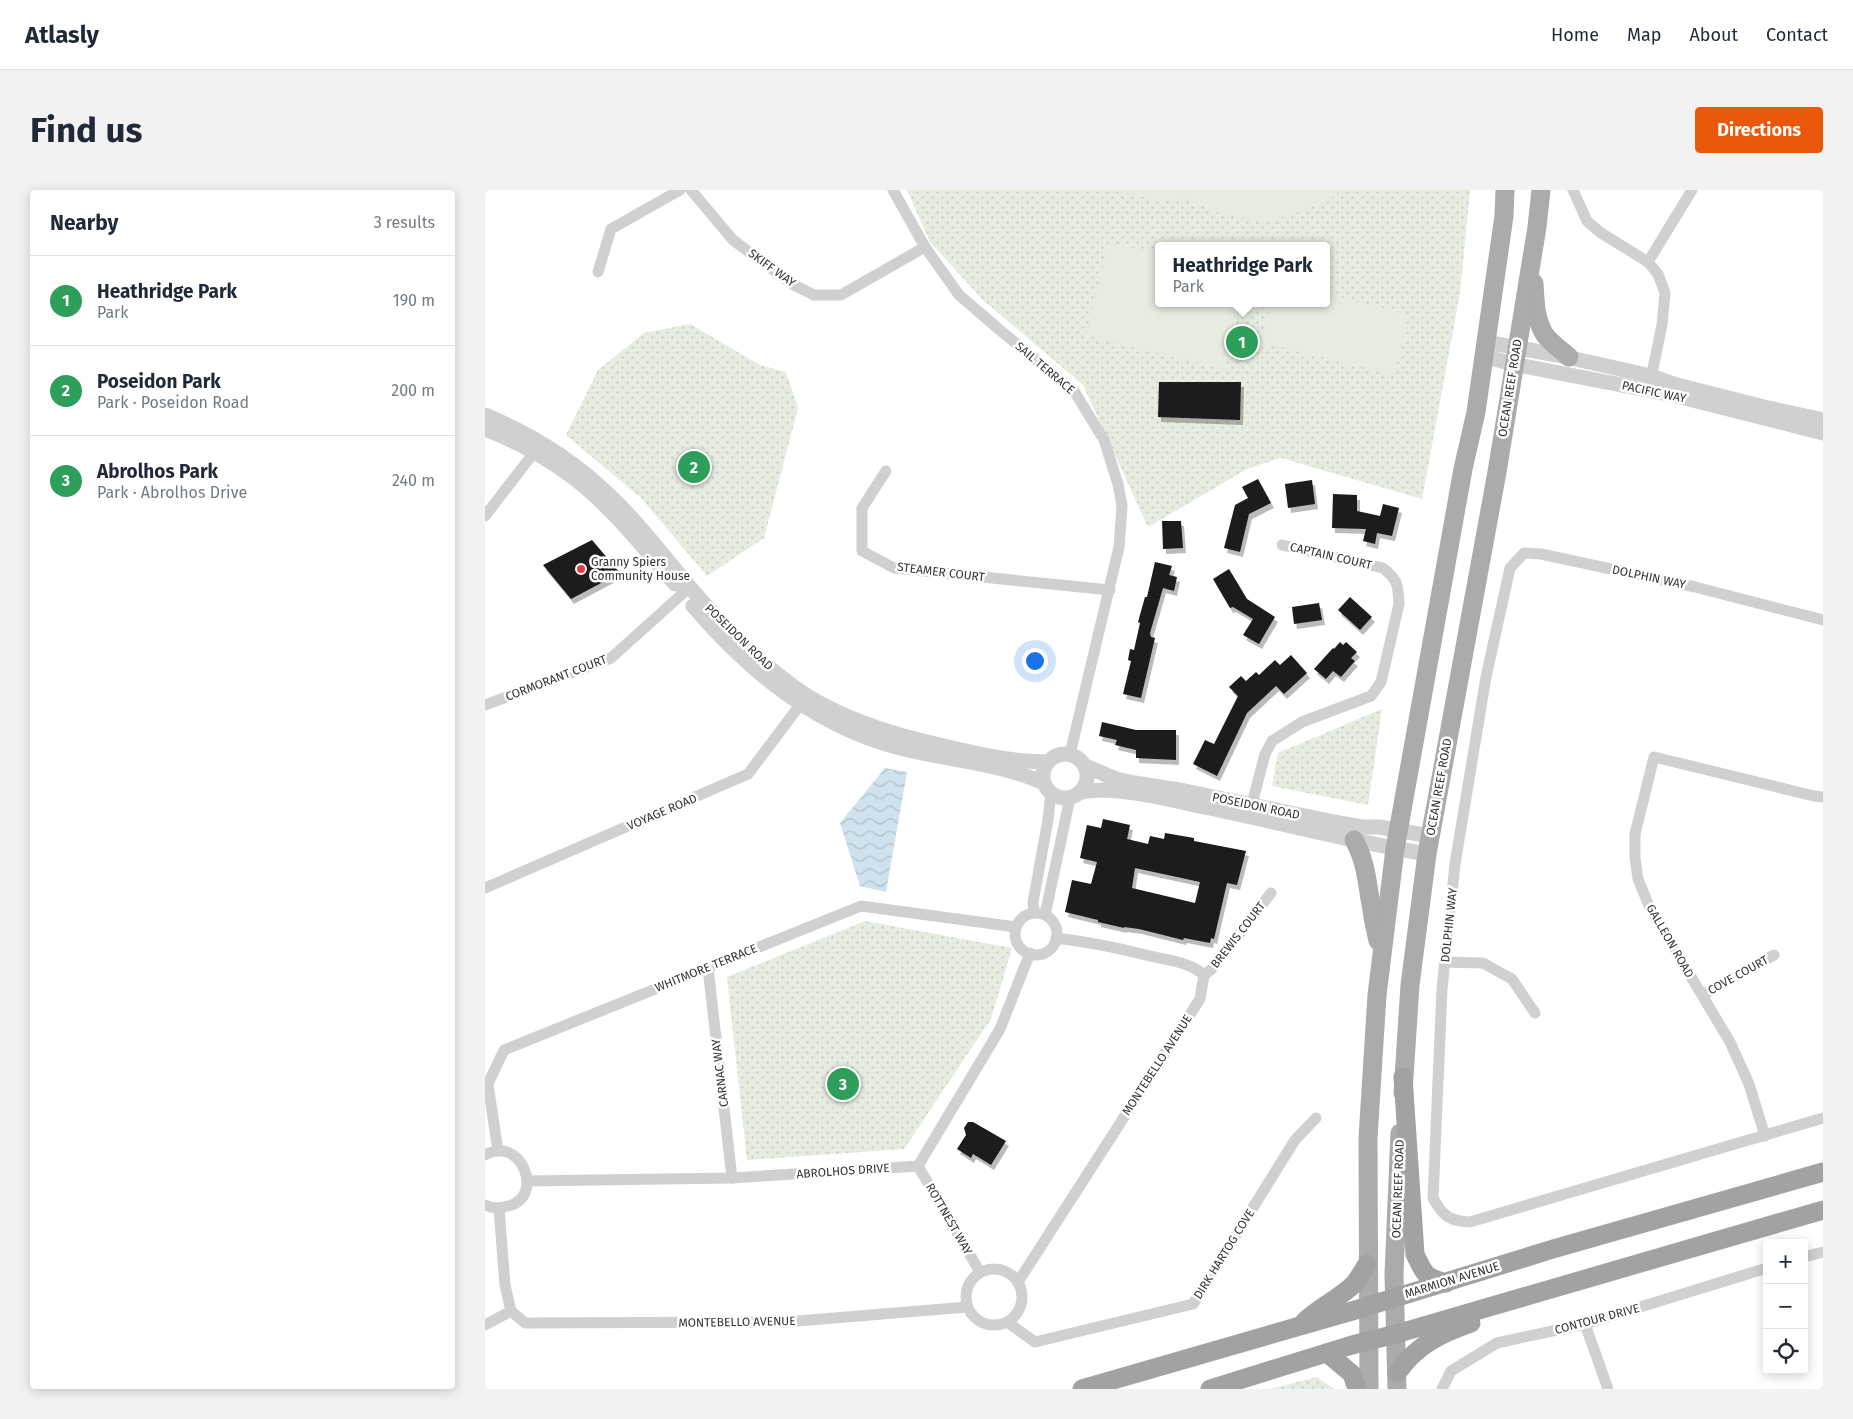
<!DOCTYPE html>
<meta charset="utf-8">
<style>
:root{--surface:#fff;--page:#f2f2f3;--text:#1f2937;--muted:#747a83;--line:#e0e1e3;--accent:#ea580c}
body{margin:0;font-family:"Fira Sans",sans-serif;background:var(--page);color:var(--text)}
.controls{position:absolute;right:15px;bottom:15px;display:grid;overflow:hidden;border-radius:5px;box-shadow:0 2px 12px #0003}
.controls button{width:45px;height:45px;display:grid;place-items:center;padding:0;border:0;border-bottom:1px solid var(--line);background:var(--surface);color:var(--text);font:25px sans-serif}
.you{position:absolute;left:549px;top:470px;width:18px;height:18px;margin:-12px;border:4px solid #fff;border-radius:50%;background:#1a73e8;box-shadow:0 0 0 8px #1a73e833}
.badge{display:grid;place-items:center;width:32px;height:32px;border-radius:50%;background:var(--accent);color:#fff;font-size:16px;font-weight:700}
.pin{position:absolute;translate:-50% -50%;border:2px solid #fff;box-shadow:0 1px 5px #0006}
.popup{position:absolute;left:670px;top:52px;width:175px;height:65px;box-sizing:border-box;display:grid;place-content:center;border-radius:5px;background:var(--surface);filter:drop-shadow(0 1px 4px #0005);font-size:16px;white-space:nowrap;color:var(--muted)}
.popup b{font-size:19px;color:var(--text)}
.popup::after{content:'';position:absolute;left:50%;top:100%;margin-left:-10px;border:10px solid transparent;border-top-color:var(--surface)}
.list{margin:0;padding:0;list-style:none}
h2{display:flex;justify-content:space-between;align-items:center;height:65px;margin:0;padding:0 20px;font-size:21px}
h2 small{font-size:16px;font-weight:400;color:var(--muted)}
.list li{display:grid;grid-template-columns:32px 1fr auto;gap:15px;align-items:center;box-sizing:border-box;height:90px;padding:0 20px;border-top:1px solid var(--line)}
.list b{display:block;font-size:19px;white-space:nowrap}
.list p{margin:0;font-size:16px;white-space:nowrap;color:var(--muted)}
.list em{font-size:16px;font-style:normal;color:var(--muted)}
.icon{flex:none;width:28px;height:28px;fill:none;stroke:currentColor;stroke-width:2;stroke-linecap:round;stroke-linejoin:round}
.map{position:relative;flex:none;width:1338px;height:1199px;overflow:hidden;border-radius:5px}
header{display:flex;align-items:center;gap:30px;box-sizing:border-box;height:70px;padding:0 25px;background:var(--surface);border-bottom:1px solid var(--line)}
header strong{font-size:24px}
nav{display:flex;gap:28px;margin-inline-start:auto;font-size:18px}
.intro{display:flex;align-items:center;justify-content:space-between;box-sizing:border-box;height:120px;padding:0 30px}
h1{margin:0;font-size:35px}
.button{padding:12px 22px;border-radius:5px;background:var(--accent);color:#fff;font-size:18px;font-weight:700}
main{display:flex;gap:30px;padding:0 30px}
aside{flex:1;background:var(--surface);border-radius:5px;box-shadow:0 2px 12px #0003}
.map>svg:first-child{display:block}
.grass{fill:url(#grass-dots);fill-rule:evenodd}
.garden{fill:#e6ecdf}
.water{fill:url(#water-waves)}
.building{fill:#1a1a1a;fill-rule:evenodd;filter:url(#shadow)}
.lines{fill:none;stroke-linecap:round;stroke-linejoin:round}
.minor{stroke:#d0d0d0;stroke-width:11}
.tertiary{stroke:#d0d0d0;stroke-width:15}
.primary{stroke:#ababab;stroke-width:19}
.trunk{stroke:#a2a2a2;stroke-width:19}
.poi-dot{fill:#e63946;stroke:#fff;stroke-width:2}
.labels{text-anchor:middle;stroke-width:5;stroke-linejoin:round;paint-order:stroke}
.street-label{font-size:12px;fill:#333;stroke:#fff}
.poi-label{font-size:12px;fill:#333;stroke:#fff;text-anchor:start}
</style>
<header>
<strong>Atlasly</strong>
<nav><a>Home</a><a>Map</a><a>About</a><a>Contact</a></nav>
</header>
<div class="intro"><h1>Find us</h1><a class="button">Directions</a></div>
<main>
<aside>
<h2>Nearby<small>3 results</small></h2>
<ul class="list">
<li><span class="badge" style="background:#2e9e5b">1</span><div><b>Heathridge Park</b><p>Park</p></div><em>190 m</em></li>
<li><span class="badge" style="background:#2e9e5b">2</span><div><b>Poseidon Park</b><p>Park · Poseidon Road</p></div><em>200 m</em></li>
<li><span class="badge" style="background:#2e9e5b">3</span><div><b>Abrolhos Park</b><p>Park · Abrolhos Drive</p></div><em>240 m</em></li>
</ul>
</aside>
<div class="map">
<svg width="1338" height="1199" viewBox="0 0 1338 1199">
<defs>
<pattern id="grass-dots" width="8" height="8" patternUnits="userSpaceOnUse" patternTransform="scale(1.25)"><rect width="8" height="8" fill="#e6ecdf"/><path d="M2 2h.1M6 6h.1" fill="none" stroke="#c6cbc0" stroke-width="1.8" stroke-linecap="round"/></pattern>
<pattern id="water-waves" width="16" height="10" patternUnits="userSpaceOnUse" patternTransform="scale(1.25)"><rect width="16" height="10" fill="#cfe2ee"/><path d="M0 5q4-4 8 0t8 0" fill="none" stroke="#b2c2cd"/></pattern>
<filter id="shadow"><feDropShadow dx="3" dy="5" stdDeviation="0" flood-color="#0004"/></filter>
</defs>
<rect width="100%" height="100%" fill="#fff"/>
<!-- grass -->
<g class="grass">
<path d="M 422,0 L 985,0 L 975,103 L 937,309 L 796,268 L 762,279 L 663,337 L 598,195 L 498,110 L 445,52 ZM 673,56 L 841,56 L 841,113 L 673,113 Z"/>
<path d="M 205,134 L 275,175 L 301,182 L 313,218 L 279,348 L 222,386 L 157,309 L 81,245 L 113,180 L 159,143 Z"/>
<path d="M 897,519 L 883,615 L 787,596 L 793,563 Z"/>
<path d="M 380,731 L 527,758 L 506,829 L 419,959 L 262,970 L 242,787 Z"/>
<path d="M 832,1187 L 849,1199 L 785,1199 Z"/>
</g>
<!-- garden -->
<g class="garden">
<path d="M 631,0 L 855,0 L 843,12 L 781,32 L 734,23 L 700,8 L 673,11 Z"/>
<path d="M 624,52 L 673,64 L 673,113 L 755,113 L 738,179 L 601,145 Z"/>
<path d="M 841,104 L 924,125 L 909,185 L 776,152 L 785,113 L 841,113 Z"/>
</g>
<!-- water -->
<path class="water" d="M 400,578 L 422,582 L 401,702 L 375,696 L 355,633 Z"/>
<!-- building -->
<g class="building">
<path d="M 674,192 L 756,192 L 755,230 L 673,227 Z"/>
<path d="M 773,289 L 786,313 L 764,324 L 755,362 L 739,358 L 750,315 L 763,308 L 757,297 Z"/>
<path d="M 827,290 L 830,314 L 803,318 L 800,294 Z"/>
<path d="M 848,304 L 872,305 L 872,321 L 895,326 L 898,314 L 914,318 L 907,346 L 892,343 L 890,354 L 878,351 L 881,339 L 847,338 Z"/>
<path d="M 677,331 L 696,331 L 698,358 L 678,359 Z"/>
<path d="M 107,350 L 135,383 L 86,409 L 58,375 Z"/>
<path d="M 670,372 L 687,376 L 684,385 L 692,387 L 689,401 L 678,398 L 665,443 L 666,447 L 670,448 L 656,508 L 638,504 L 646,471 L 643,470 L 645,459 L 649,460 L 655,433 L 653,432 L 660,407 L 662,407 Z"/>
<path d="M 744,379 L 762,409 L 790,427 L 774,454 L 758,445 L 768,429 L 748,417 L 745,418 L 728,389 Z"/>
<path d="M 865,407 L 887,427 L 875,440 L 853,420 Z"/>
<path d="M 834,413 L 837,430 L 809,434 L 807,417 Z"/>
<path d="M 855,452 L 858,455 L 861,452 L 872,462 L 866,468 L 870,471 L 856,487 L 848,481 L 841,489 L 829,479 L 848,458 L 849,459 Z"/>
<path d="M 806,465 L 822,483 L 799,504 L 791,496 L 762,523 L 732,586 L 708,574 L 720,550 L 729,554 L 753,506 L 744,497 L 756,486 L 761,491 L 771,482 L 774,485 L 790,470 L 795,475 Z"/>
<path d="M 617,532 L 651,540 L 691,540 L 691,570 L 651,568 L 651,560 L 630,555 L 632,550 L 614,546 Z"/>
<path d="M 618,629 L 645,635 L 642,649 L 663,654 L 665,646 L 679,649 L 680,643 L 709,648 L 709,651 L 761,661 L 752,695 L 742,693 L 729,749 L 726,748 L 725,753 L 699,748 L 698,750 L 654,739 L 639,737 L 639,738 L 613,732 L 613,730 L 580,722 L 587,690 L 606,694 L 612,672 L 595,668 L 602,635 L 616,638 ZM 650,678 L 715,692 L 710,713 L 647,698 Z"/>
<path d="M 483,932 L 488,932 L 521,951 L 506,975 L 488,964 L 486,968 L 472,959 L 481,945 L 479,938 Z"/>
</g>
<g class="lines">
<!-- minor -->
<g class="minor">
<path d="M 206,0 L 248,50 L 307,94 L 329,105 L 356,105 L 440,57"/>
<path d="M 408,0 L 440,57 L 474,105 L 516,141 L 589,201 L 619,250 L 633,294 L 637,316 L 634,357 L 585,564"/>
<path d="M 1088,0 L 1102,31 L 1116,43 L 1163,72 L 1173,84 L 1180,103 L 1177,135 L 1165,193"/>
<path d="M 1163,72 L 1207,0"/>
<path d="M 113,82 L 126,39 L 195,0"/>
<path d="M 401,281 L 377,318 L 377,361 L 409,378 L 625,400"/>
<path d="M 0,326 L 54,256"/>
<path d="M 1338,430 L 1210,397 L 1056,364 L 1039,363 L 1025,378 L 1001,487 L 970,674 L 957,799 L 948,1008 C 958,1026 964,1031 985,1032 L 1338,928"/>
<path d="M 0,515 L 126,468 L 205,397"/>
<path d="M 765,622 L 780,564 L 787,551 L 817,532 L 886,506 L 896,492 L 914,414 C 913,395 913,390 898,378 L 797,355"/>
<path d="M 0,698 L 263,584 L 321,507"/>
<path d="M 549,723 L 548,712 L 563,630 L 566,603"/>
<circle cx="551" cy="744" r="21"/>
<path d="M 560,725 L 585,608"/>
<path d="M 959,772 L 998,773 L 1027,789 L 1050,823"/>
<path d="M 223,778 L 247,988"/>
<path d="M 719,785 L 727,779 L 786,703"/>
<path d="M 1218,805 L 1289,765"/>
<path d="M 1280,946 L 1264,894 L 1245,852 L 1165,718 L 1153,689 L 1150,668 L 1150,644 L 1169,567 L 1329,606 L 1338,607"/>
<path d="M 13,961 L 3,894 L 19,860 L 376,716 L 531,737"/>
<path d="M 0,965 C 36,944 61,1007 23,1016 C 14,1018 8,1019 0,1015"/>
<path d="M 433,976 L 495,1082"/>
<path d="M 42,991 L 247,988 L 433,976 L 515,839 L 545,763"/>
<path d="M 14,1019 L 20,1095 L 26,1121 L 40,1133 L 301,1132 L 482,1117"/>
<path d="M 1319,1067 L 1338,1062"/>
<circle cx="509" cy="1107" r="28"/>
<path d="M 533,1092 L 715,809 L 719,785 C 705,772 683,770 665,766 C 634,758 603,752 571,748"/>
<path d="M 522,1132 L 550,1152 L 708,1114 L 810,950 L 831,928"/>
<path d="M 1100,1134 L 1123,1199"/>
<path d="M 0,1135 L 26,1121"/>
<path d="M 957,1199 L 966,1181 L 1012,1153 L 1100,1134 L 1282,1078"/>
</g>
<!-- tertiary -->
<g class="tertiary">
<path d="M 1001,152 L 1077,166 L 1166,186 L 1192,195 L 1279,217 L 1338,230"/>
<path d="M 998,166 L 1028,174 L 1188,205 L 1338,243"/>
<path d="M 0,225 C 46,244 87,269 123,304 C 151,330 174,360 198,389 C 234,432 274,474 321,505 C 361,530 406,544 451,554 C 488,563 525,572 563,572"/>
<path d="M 0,239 C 26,249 51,262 75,278 C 120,308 155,354 190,394"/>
<path d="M 208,416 C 263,481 330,536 415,558 C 462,570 514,573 559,593"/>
<circle cx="580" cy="586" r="22"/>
<path d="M 600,576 L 631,589 L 650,593 L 700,601 L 849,632 L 877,637 L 894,637 L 945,646"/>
<path d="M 596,602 C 603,601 611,600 618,600 C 652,601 687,610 719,617 C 794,632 867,652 942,664"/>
</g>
<!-- primary -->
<g class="primary">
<path d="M 1049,93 C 1050,110 1050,130 1060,145 C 1066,153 1076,160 1084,167"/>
<path d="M 869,650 C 882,673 882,695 887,720 C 888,730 891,741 893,751"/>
<path d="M 918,903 L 925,795 L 942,664 L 1012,282 L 1052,37 L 1056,0"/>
<path d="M 884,1199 L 883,948 L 892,805 L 910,659 L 978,279 L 991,222 L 1019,26 L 1020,0"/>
<path d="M 912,1199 L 909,1084 L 915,943"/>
</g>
<!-- trunk -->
<g class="trunk">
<path d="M 918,887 L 930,1064 C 939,1084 940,1087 961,1093"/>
<path d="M 819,1132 C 834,1117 854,1109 869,1094 C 874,1088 878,1081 882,1074"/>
<path d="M 842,1163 L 867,1184 L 872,1199"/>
<path d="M 912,1183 C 931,1156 954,1144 986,1133"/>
<path d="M 597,1199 L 867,1121 L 1068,1059 L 1338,982"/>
<path d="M 725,1199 L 867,1155 L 911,1144 L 1338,1020"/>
</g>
</g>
<!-- markers -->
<circle class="poi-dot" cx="96" cy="379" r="5"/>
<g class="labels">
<!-- street labels -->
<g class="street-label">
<text transform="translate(287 78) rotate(36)" y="4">SKIFF WAY</text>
<text transform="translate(560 178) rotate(40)" y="4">SAIL TERRACE</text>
<text transform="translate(1025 198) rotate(-81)" y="4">OCEAN REEF ROAD</text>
<text transform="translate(1169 202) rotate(12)" y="4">PACIFIC WAY</text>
<text transform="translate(846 366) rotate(13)" y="4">CAPTAIN COURT</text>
<text transform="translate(456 382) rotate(7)" y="4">STEAMER COURT</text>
<text transform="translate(1164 387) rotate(12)" y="4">DOLPHIN WAY</text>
<text transform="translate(254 447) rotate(44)" y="4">POSEIDON ROAD</text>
<text transform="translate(71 488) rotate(-21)" y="4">CORMORANT COURT</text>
<text transform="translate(954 597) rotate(-80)" y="4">OCEAN REEF ROAD</text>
<text transform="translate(771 616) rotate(12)" y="4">POSEIDON ROAD</text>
<text transform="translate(177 622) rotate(-23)" y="4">VOYAGE ROAD</text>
<text transform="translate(964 735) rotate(-84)" y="4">DOLPHIN WAY</text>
<text transform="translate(753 745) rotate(-52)" y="4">BREWIS COURT</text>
<text transform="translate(1185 751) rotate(60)" y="4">GALLEON ROAD</text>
<text transform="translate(221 778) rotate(-22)" y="4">WHITMORE TERRACE</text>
<text transform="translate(1253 785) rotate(-29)" y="4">COVE COURT</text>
<text transform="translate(672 875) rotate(-57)" y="4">MONTEBELLO AVENUE</text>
<text transform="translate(235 883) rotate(-97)" y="4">CARNAC WAY</text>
<text transform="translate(358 981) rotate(-4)" y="4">ABROLHOS DRIVE</text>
<text transform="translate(913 999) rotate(-88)" y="4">OCEAN REEF ROAD</text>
<text transform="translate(464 1029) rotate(60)" y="4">ROTTNEST WAY</text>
<text transform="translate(739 1064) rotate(-58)" y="4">DIRK HARTOG COVE</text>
<text transform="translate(967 1090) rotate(-17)" y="4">MARMION AVENUE</text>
<text transform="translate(1112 1129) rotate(-15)" y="4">CONTOUR DRIVE</text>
<text transform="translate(252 1132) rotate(-1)" y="4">MONTEBELLO AVENUE</text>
</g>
<!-- poi labels -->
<g class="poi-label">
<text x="106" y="376">Granny Spiers<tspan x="106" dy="14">Community House</tspan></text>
</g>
</g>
</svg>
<div class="controls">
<button>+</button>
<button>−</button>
<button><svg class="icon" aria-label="locate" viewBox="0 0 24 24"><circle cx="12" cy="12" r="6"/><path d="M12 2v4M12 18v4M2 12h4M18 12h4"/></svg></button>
</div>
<div class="you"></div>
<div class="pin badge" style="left:757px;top:152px;background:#2e9e5b">1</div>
<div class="popup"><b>Heathridge Park</b>Park</div>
<div class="pin badge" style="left:209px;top:277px;background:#2e9e5b">2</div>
<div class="pin badge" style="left:358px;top:894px;background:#2e9e5b">3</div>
</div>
</main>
